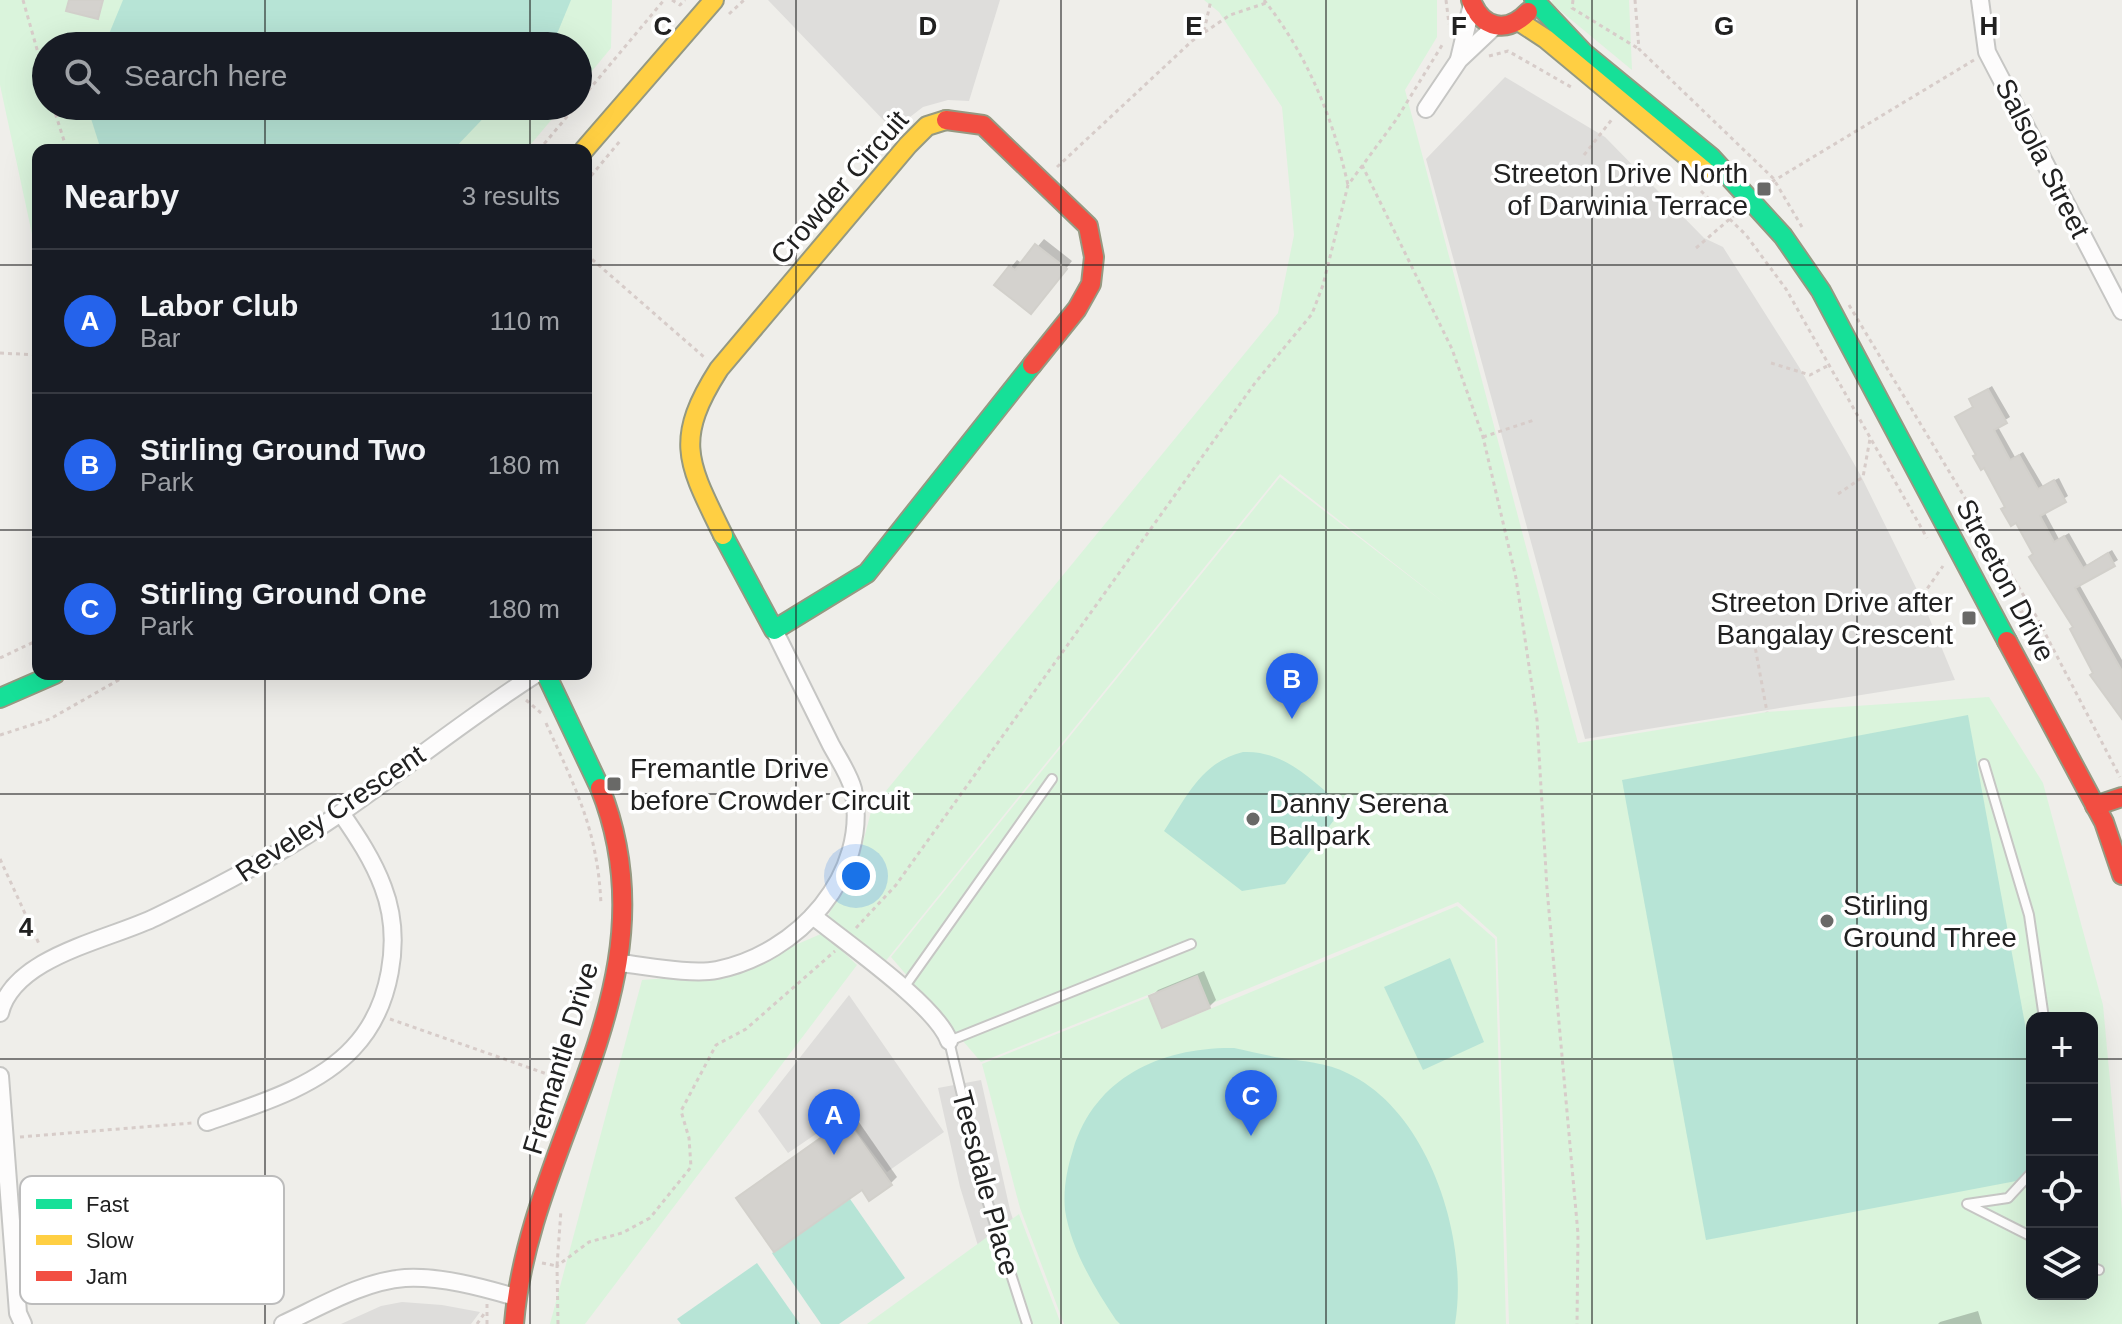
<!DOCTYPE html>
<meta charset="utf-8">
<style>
:root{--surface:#171b24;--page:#242831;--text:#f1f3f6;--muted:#9ea1a6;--line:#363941;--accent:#2563eb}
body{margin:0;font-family:Helvetica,sans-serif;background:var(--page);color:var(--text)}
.controls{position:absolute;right:24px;bottom:24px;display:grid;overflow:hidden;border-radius:16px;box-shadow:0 8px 32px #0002}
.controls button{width:72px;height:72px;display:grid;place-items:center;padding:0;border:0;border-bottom:2px solid var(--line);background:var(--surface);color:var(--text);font:40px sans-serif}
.you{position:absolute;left:856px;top:876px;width:28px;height:28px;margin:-20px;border:6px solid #fff;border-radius:50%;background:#1a73e8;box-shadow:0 0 0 12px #1a73e833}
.badge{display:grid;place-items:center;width:52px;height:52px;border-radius:50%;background:var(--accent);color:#fff;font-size:26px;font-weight:700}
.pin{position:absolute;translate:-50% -66px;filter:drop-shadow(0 2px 4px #0008)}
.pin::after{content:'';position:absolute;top:42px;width:28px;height:24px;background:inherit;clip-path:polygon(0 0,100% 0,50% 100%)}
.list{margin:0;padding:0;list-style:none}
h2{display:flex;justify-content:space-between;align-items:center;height:104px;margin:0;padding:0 32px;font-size:34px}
h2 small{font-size:26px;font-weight:400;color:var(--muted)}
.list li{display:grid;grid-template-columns:52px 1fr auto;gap:24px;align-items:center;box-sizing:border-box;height:144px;padding:0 32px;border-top:2px solid var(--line)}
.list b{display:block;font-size:30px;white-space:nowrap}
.list p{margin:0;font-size:26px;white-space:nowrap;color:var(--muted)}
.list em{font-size:26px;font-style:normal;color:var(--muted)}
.icon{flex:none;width:44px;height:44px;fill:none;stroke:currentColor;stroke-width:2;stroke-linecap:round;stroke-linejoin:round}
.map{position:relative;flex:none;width:2122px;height:1324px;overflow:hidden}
.search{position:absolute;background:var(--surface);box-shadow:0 8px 32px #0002;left:32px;top:32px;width:560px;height:88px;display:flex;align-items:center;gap:20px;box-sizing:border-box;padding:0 28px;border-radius:44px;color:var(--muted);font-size:30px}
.panel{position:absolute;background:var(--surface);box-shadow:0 8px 32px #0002;left:32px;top:144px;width:560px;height:536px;border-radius:16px}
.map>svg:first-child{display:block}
.residential{fill:#dedddb}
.park{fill:#daf4dc;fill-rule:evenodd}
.pitch{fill:#b7e4d6}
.shadow{fill:#0003}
.building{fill:#d4d2ce;stroke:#d2d0cb;stroke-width:2}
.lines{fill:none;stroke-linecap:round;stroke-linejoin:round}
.lane-casing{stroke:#c6c6c4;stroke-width:12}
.street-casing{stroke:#c6c6c4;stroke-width:20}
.fast-casing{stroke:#959982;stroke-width:22}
.slow-casing{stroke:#959982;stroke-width:22}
.jam-casing{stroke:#959982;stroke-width:22}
.path{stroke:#d7ccc9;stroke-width:3;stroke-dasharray:4 4;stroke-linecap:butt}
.lane{stroke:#fdfcfc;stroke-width:8}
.street{stroke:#fdfcfc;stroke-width:16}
.fast{stroke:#16e098;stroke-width:18}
.slow{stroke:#ffcf43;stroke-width:18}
.jam{stroke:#f24e42;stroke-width:18}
.grid{fill:none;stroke:#212121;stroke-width:2;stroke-opacity:0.55}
.poi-dot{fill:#696967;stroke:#fff;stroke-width:3}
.labels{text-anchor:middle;stroke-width:7;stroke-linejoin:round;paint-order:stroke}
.street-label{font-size:28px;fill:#212121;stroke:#fff}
.poi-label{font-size:28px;fill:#212121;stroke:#fff;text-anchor:start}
.key{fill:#fff;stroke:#bcbcbc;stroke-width:2}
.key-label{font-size:22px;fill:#212121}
.grid-label{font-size:26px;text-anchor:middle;font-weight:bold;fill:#212121;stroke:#fff;stroke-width:7;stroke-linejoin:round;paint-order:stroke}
</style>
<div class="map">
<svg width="2122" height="1324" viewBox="0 0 2122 1324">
<rect width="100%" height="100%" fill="#efeeea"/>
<!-- residential -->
<g class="residential">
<path d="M 768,0 L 1000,0 L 969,101 L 948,100 L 923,107 L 893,130 Z"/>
<path d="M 1505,77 L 1605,137 L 1704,238 L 1723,247 L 1799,367 L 1861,476 L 1921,598 L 1955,680 L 1585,739 L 1426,159 Z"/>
<path d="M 849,995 L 944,1132 L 887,1172 L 844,1115 L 788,1153 L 758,1111 Z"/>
<path d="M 981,1080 L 1010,1210 L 1038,1299 L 999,1314 L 960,1187 L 938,1088 Z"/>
<path d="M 402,1302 L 442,1305 L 480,1312 L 471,1324 L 341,1324 L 381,1306 Z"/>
</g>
<!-- park -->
<g class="park">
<path d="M 0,0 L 612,0 L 611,48 L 578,88 L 578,46 L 46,46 L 46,106 L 563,106 L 526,150 L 38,150 L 38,234 L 32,234 L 0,85 Z"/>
<path d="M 1204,0 L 1437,0 L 1437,37 L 1405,90 L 1578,743 L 1767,712 L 1989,697 L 2043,783 L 2103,1005 L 2122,1211 L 2122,1324 L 1509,1324 L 1497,937 L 1458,902 L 1208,1005 L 1195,976 L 981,1062 L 891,957 L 1280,477 L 1447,605 L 1280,474 L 884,963 L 828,916 L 861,850 L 872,808 L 1278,313 L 1294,235 L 1282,107 L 1219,12 ZM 2032,1018 L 2092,1018 L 2092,1294 L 2032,1294 Z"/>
<path d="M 1553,0 L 1629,0 L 1632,70 L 1551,3 Z"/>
<path d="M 1457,906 L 1495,939 L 1506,1324 L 1064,1324 L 1020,1208 L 982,1064 L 1149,997 L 1162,1029 Z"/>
<path d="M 823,933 L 857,965 L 585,1324 L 550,1324 L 642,980 L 731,973 Z"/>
<path d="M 1019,1214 L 1061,1324 L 867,1324 Z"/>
</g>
<!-- pitch -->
<g class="pitch">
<path d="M 123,0 L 571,0 L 552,46 L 104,46 Z"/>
<path d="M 87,106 L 495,106 L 453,150 L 101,150 Z"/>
<path d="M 1968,715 L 2032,1062 L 2032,1178 L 1706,1240 L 1622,780 Z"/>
<path d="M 1243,752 C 1286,750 1313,782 1344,807 L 1285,884 L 1242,891 L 1164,831 C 1186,798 1201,762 1243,752 Z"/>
<path d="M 1450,958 L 1484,1042 L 1423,1070 L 1384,987 Z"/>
<path d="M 1234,1048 C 1250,1051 1267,1056 1282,1058 C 1308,1062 1330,1063 1353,1076 C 1431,1117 1469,1242 1455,1324 L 1120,1324 L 1116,1320 C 1094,1287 1071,1249 1065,1210 C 1063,1189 1067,1169 1073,1150 C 1095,1076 1163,1047 1234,1048 Z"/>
<path d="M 850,1199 L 905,1278 L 839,1324 L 821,1324 L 772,1253 Z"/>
<path d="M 757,1263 L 800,1324 L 681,1324 L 677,1319 Z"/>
</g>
<!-- shadow -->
<g class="shadow">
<path d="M 1044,239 L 1072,261 L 1038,304 L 997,284 L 1017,260 L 1023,264 Z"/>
<path d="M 1992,386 L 2010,417 L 1997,425 L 2015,457 L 2023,452 L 2043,486 L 2059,478 L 2068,496 L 2044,511 L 2059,539 L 2069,533 L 2087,565 L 2112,550 L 2118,560 L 2079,584 L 2122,660 L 2122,720 L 2075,627 L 1958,417 L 1975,406 L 1976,396 Z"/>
<path d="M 1204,971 L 1216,1000 L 1209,1007 L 1151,997 L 1158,990 Z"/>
<path d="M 854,1115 L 897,1177 L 891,1183 L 739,1198 Z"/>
<path d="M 1978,1311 L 1982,1324 L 1938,1324 L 1940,1322 Z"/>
</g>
<!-- building -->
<g class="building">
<path d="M 69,0 L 103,0 L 98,19 L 66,11 Z"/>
<path d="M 1035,244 L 1067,269 L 1031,314 L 994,285 L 1009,266 L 1015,270 Z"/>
<path d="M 1988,389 L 2007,423 L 1994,430 L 2010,460 L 2019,455 L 2038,489 L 2054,480 L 2066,502 L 2040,516 L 2054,542 L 2064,536 L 2083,568 L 2108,553 L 2115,566 L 2075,588 L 2122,671 L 2122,719 L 2090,675 L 2093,673 L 2070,629 L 2073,627 L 2029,557 L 2033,554 L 2016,523 L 2011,526 L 2001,509 L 2005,507 L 1984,468 L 1981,470 L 1973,456 L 1976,455 L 1955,417 L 1973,407 L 1969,399 Z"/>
<path d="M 1197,976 L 1210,1008 L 1162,1028 L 1149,996 Z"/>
<path d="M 846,1120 L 892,1185 L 869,1201 L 862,1190 L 774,1252 L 736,1198 Z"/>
</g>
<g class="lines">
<defs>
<g id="lane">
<path d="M 1984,764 L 2029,915 L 2044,1018"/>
<path d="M 903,989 L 1052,779"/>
<path d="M 2032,1172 L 2008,1198 L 1967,1204 L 2032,1237"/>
<path d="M 2092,1267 L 2099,1270"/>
<path d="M 1027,1324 L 987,1200 L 949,1041 L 1191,944"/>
</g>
<g id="street">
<path d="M 1980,0 L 1987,52 L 2122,311"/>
<path d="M 1459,59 L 1472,4"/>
<path d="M 1426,109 L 1459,60 L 1494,27"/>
<path d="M 813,916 C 846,943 936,1005 949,1041"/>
<path d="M 620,963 C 647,966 692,975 717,970 C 797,954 871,875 853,789 C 849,774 838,758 831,745 C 812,707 793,668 774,630"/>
<path d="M 0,1013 C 14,956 109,940 156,917 C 220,886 283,853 342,812 C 407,767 469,717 536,674"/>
<path d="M 0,1076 L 18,1313 L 23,1324"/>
<path d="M 207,1122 C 256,1105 317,1087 353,1048 C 391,1008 403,939 383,887 C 373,860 357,836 341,813"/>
<path d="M 283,1324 C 320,1307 363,1281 405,1278 C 440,1276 481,1287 515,1297"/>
</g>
<g id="fast">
<path d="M 1534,0 L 1584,53 L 1711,157 L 1783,236 L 1821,291 L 2007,641"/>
<path d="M 723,535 L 774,630 L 867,573 L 1032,365"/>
<path d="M 546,674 L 600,788"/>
<path d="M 0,698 L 55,674"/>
</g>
<g id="slow">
<path d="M 1520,22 L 1546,39 L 1706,172"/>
<path d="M 584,150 L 714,0"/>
<path d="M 723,535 C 688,463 673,441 719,369 L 908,145 L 927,126 L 946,120"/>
</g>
<g id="jam">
<path d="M 1471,0 C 1482,29 1507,34 1528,12"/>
<path d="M 946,120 L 983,125 L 1088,226 L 1094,257 L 1091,284 L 1077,309 L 1032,365"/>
<path d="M 2007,641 L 2104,822 L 2122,875"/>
<path d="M 2095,806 L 2122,797"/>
<path d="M 514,1324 C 529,1139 678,983 600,788"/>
</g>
</defs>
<!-- lane casing -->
<use href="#lane" class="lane-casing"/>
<!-- street casing -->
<use href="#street" class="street-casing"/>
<!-- fast casing -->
<use href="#fast" class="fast-casing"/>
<!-- slow casing -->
<use href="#slow" class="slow-casing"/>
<!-- jam casing -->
<use href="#jam" class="jam-casing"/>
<!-- path -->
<g class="path">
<path d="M 23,0 L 46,81"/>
<path d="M 672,0 L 680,5 L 685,0"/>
<path d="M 1264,0 C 1307,54 1333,118 1348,185"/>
<path d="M 1446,0 L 1449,24"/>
<path d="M 1573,0 L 1572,8 L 1639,49"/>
<path d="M 1635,0 L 1639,49 L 1773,178 L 1802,227"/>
<path d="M 729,14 L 744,0"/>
<path d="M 1204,31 L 1211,0"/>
<path d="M 1489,56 L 1508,51 L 1571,87"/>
<path d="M 578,103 L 664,0"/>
<path d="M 53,106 L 67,150"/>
<path d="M 539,150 L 576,106"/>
<path d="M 1584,155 L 1613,118"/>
<path d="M 1362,165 L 1452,349 L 1483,437 L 1516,578 L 1537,720 L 1547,889 L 1578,1234 L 1577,1324"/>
<path d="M 1057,167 L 1192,41 L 1230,15 L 1266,3"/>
<path d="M 586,182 L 620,141"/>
<path d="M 1765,186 L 1974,60"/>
<path d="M 1701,191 L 1746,235 L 1786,289 L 1927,538"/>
<path d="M 1696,248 L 1739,211"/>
<path d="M 586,254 L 704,357"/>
<path d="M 1849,305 L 2036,616 L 2120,777"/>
<path d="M 0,353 L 38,355"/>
<path d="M 1771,363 L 1810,375 L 1829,365"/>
<path d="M 1483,437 L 1534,420"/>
<path d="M 1838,494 L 1863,477 L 1870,439"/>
<path d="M 1905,603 L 1915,606 L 1943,566"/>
<path d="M 2013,617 L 2031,607"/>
<path d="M 1754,641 L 1767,712"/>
<path d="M 0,658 L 38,640"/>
<path d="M 526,700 L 541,713"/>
<path d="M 546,723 C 576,789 598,831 601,905"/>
<path d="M 0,735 L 50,719 L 129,674"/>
<path d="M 0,859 L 40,946"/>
<path d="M 856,928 L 896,885 L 1255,383 L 1312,314 L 1323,285 L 1348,185 L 1396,120 L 1444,42"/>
<path d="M 390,1019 L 567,1081"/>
<path d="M 20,1137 L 192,1123"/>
<path d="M 542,1263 L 557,1266 L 561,1210"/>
<path d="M 487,1304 L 487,1324"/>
<path d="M 477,1324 L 486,1311"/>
<path d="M 558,1324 L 557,1266 L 589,1242 L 622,1233 L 650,1218 L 691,1167 L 689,1138 L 681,1111 L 716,1045 L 746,1029 L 835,951"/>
</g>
<!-- lane -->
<use href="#lane" class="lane"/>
<!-- street -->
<use href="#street" class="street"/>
<!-- fast -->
<use href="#fast" class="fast"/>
<!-- slow -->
<use href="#slow" class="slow"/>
<!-- jam -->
<use href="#jam" class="jam"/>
</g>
<!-- grid -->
<path class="grid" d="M 265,0 L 265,46M 530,0 L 530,46M 796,0 L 796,1324M 1061,0 L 1061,1324M 1326,0 L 1326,1324M 1592,0 L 1592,1324M 1857,0 L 1857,1324M 265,106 L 265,150M 530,106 L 530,150M 0,265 L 38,265M 586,265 L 2122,265M 0,530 L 38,530M 586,530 L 2122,530M 265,674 L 265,1324M 530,674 L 530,1324M 0,794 L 2122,794M 0,1059 L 2032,1059M 2092,1059 L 2122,1059"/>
<!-- markers -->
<g class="poi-dot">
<rect x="1756" y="181" width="16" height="16" rx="4"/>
<rect x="1961" y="610" width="16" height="16" rx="4"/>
<rect x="606" y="776" width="16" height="16" rx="4"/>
<circle cx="1253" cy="819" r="8"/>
<circle cx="1827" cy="921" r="8"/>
</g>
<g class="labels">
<!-- street labels -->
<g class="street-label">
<text transform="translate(2043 158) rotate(63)" y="10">Salsola Street</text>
<text transform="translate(839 187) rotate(-49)" y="10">Crowder Circuit</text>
<text transform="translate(2006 580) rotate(62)" y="10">Streeton Drive</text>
<text transform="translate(330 813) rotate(-34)" y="10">Reveley Crescent</text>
<text transform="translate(560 1058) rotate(-73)" y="10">Fremantle Drive</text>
<text transform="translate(986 1183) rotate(75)" y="10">Teesdale Place</text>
</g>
<!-- poi labels -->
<g class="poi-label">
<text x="1748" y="183" text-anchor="end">Streeton Drive North<tspan x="1748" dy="32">of Darwinia Terrace</tspan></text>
<text x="1953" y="612" text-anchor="end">Streeton Drive after<tspan x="1953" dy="32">Bangalay Crescent</tspan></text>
<text x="630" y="778">Fremantle Drive<tspan x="630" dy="32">before Crowder Circuit</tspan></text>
<text x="1269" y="813">Danny Serena<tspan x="1269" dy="32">Ballpark</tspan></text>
<text x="1843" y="915">Stirling<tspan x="1843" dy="32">Ground Three</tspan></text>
</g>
</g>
<!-- legend -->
<rect x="20" y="1176" width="264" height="128" rx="12" class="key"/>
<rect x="36" y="1199" width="36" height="10" fill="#16e098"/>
<rect x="36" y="1235" width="36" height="10" fill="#ffcf43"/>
<rect x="36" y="1271" width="36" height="10" fill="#f24e42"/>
<g class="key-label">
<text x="86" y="1212">Fast</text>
<text x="86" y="1248">Slow</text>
<text x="86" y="1284">Jam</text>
</g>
<g class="grid-label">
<text x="663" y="35">C</text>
<text x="928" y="35">D</text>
<text x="1194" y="35">E</text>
<text x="1459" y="35">F</text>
<text x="1724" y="35">G</text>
<text x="1989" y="35">H</text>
<text x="26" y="936">4</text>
</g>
</svg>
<div class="controls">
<button>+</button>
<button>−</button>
<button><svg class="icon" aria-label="locate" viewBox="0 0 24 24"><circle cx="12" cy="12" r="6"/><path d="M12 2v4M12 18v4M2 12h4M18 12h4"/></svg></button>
<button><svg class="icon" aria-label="layers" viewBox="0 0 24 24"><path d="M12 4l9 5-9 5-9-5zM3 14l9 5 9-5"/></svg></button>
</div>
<div class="you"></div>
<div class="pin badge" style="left:834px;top:1155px">A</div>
<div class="pin badge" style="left:1292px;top:719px">B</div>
<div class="pin badge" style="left:1251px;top:1136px">C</div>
<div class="search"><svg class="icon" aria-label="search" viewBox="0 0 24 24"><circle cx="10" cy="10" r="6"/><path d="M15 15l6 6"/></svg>Search here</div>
<section class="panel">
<h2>Nearby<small>3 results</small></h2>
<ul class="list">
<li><span class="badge">A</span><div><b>Labor Club</b><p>Bar</p></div><em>110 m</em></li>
<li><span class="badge">B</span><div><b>Stirling Ground Two</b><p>Park</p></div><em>180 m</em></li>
<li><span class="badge">C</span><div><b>Stirling Ground One</b><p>Park</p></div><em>180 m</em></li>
</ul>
</section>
</div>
